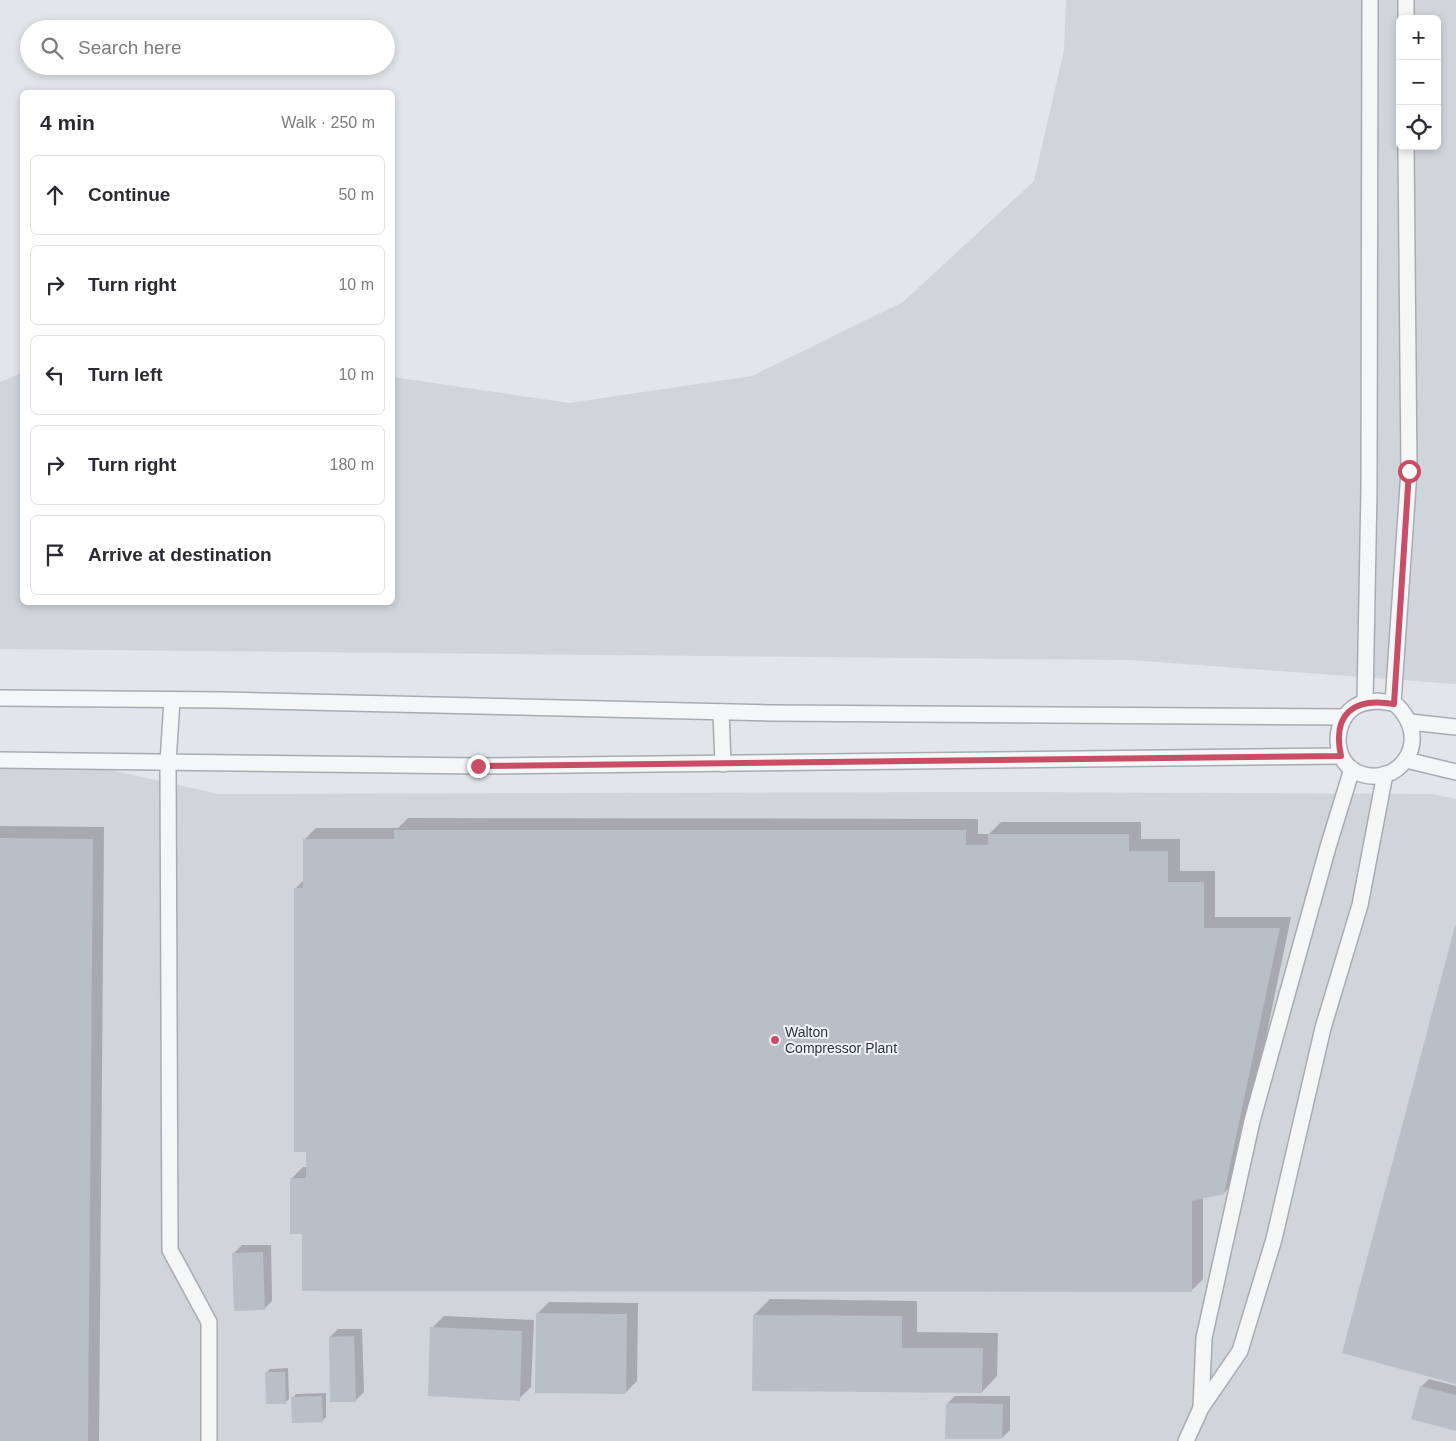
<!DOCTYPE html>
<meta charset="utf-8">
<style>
:root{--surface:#fff;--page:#f7f7f7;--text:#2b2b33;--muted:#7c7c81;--line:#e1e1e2}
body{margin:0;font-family:Helvetica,sans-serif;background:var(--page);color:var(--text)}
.controls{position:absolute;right:15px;top:15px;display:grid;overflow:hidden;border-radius:8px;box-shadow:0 2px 8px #0003}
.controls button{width:45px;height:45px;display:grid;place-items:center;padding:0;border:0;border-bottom:1px solid var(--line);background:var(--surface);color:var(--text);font:25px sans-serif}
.stop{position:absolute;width:15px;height:15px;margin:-11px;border:4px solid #c84d65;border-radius:50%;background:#fff}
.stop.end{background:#c84d65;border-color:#fff;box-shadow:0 1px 5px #0008}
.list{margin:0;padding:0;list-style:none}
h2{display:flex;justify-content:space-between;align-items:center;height:65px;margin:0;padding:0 20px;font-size:21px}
h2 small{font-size:16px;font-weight:400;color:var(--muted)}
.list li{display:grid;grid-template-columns:32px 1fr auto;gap:15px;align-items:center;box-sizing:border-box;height:80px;margin:0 10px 10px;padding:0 10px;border:1px solid var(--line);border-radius:8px}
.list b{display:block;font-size:19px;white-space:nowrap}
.list em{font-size:16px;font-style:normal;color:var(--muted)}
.icon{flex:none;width:28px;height:28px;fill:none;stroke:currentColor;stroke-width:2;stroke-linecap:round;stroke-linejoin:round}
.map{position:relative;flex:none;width:1456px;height:1441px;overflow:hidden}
.search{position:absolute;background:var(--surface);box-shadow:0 2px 8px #0003;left:20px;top:20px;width:375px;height:55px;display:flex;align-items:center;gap:12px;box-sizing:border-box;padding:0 18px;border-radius:28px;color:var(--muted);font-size:19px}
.panel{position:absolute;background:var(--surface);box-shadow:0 2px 8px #0003;left:20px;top:90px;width:375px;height:515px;border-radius:8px}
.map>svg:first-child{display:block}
.built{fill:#d0d4db;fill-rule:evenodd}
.shadow{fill:#0003}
.building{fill:#b9bfc6}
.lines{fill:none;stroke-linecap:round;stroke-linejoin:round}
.service-casing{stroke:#a7acb4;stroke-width:18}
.service{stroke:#f4f6f8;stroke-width:15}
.route{stroke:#c84d65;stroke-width:6}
.poi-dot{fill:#c84d65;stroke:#f1f4f7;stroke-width:2}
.labels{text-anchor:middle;stroke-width:4;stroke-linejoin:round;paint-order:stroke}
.poi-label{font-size:14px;fill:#2b3441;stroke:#f1f4f7;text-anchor:start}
</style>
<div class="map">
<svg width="1456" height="1441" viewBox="0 0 1456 1441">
<rect width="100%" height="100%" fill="#e2e5ea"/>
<!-- built -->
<g class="built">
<path d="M 1066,0 L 1456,0 L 1456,684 L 1130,660 L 0,649 L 0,382 L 22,373 L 22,602 L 392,602 L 393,377 L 569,403 L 752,376 L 903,302 L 1034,181 L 1064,50 ZM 1400,19 L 1437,19 L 1437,146 L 1400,146 Z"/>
<path d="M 0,769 L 105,769 L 219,794 L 1002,792 L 1433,794 L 1456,799 L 1456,1441 L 0,1441 Z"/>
</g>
<!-- shadow -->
<g class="shadow">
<path d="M 408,818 L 978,819 L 978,834 L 989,834 L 1001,822 L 1141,822 L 1141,839 L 1180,839 L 1180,871 L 1215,871 L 1215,917 L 1291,917 L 1236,1181 L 1224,1193 L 1203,1197 L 1203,1279 L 1191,1291 L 304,1232 L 291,1179 L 303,1167 L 308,1167 L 296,888 L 304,880 L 304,840 L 316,828 L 398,828 Z"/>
<path d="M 0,826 L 104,827 L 99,1441 L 0,1441 Z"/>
<path d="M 242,1245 L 271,1245 L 272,1301 L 264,1309 L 234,1253 Z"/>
<path d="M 770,1299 L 917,1301 L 917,1332 L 998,1333 L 997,1376 L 982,1392 L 754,1315 Z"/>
<path d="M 549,1302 L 638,1303 L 637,1381 L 625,1393 L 537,1314 Z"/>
<path d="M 444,1316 L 534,1320 L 531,1387 L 519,1399 L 432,1328 Z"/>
<path d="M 338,1329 L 362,1329 L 364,1392 L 356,1400 L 330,1337 Z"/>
<path d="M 288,1368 L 289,1399 L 286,1402 L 266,1373 L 270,1369 Z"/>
<path d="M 1429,1379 L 1456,1386 L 1456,1430 L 1421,1387 Z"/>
<path d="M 326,1393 L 326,1417 L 322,1421 L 293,1398 L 296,1394 Z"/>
<path d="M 955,1396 L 1010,1396 L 1010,1430 L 1002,1438 L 947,1404 Z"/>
</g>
<!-- building -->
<g class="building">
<path d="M 394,830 L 966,830 L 966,845 L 988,845 L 988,834 L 1129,834 L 1129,851 L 1168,851 L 1168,882 L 1204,882 L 1204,928 L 1280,928 L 1224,1194 L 1192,1201 L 1192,1292 L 302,1291 L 302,1234 L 290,1234 L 290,1178 L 306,1178 L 306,1152 L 294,1152 L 294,888 L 303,888 L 303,839 L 394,839 Z"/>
<path d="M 0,838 L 93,839 L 88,1441 L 0,1441 Z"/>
<path d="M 1455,926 L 1456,926 L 1456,1384 L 1342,1353 Z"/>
<path d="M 263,1252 L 265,1310 L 234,1311 L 232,1253 Z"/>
<path d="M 536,1313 L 627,1314 L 626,1394 L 535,1393 Z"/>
<path d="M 753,1315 L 902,1316 L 902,1348 L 983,1348 L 982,1393 L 752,1391 Z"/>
<path d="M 430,1327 L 522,1331 L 520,1401 L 428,1396 Z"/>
<path d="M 354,1336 L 356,1402 L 330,1402 L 329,1337 Z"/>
<path d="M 265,1372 L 285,1372 L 286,1404 L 266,1404 Z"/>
<path d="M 1420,1386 L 1456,1395 L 1456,1431 L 1411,1419 Z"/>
<path d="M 322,1396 L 323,1422 L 292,1423 L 291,1397 Z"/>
<path d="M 946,1403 L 1003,1404 L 1002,1439 L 945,1439 Z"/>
</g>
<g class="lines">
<defs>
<g id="service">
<path d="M 1406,0 L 1406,19"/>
<path d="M 0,698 L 222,700 L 772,713 L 1344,717"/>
<path d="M 172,700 L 168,763 L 170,1250 L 209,1322 L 209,1441"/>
<path d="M 1378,701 C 1383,702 1389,702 1393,703 C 1397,705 1402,711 1404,714 C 1427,746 1398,786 1361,774 C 1333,765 1331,725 1353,708 C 1361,702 1369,702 1378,701 Z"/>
<path d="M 1365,702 L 1369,489 L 1370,0"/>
<path d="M 1393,703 L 1409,471 L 1406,146"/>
<path d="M 721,712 L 723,764"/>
<path d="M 1410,722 L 1456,727"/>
<path d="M 0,760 L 478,766 L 1341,756"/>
<path d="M 1406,760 L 1456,772"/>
<path d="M 1201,1407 L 1204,1338 L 1252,1121 L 1328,847 L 1352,769"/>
<path d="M 1186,1441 L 1201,1408 L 1240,1351 L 1274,1239 L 1323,1028 L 1360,905 L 1385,774"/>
</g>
</defs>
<!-- service casing -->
<use href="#service" class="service-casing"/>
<!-- service -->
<use href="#service" class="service"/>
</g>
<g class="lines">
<!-- route -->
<path class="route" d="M 478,766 L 1341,756 C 1332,714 1353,697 1394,704 L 1409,471"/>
</g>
<!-- markers -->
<circle class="poi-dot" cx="775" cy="1040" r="5"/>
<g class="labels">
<!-- poi labels -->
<g class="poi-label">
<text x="785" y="1037">Walton<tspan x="785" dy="16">Compressor Plant</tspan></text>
</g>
</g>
</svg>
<div class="controls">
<button>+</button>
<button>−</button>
<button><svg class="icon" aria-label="locate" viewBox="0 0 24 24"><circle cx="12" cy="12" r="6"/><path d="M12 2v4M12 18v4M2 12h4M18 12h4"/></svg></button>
</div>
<div class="stop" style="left:1409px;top:471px"></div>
<div class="stop end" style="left:478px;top:766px"></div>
<div class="search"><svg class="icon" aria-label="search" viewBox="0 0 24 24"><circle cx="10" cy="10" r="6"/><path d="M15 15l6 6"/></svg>Search here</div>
<section class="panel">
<h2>4 min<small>Walk · 250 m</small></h2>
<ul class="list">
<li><svg class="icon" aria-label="ahead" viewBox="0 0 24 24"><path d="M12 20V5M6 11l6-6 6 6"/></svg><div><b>Continue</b></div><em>50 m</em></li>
<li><svg class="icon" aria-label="right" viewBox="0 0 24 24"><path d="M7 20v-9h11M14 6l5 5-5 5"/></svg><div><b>Turn right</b></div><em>10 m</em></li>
<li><svg class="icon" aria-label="left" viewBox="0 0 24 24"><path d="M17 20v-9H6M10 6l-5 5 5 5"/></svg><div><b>Turn left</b></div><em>10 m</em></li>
<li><svg class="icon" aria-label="right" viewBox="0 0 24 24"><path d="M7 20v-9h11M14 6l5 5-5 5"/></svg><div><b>Turn right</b></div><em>180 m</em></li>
<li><svg class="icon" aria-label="arrive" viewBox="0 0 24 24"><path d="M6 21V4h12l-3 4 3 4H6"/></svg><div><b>Arrive at destination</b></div></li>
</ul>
</section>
</div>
